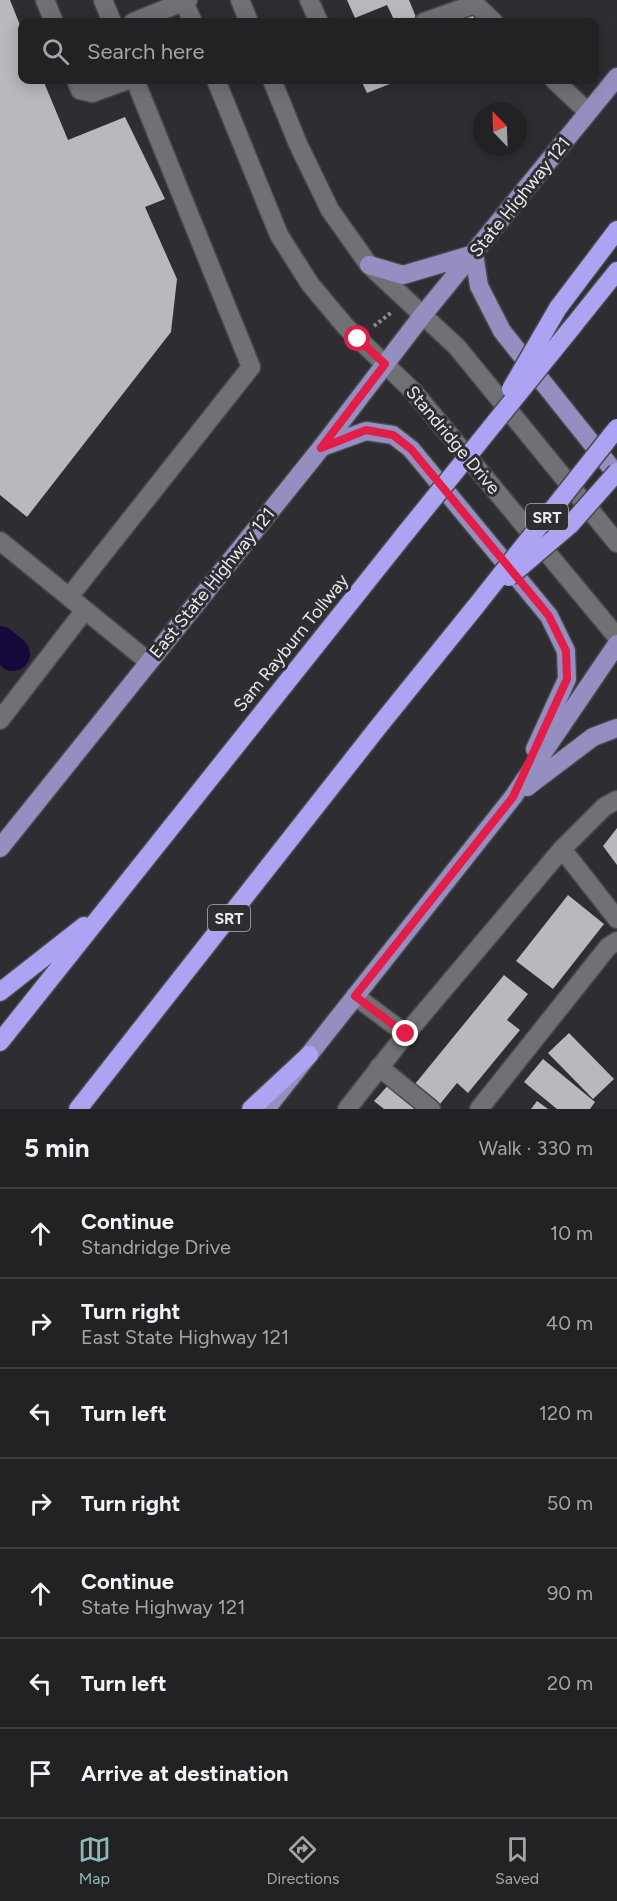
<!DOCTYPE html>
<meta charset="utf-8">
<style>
:root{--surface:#222225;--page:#2a2a2d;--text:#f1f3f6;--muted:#a2a4a7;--line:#3f3f42;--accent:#8bbbb9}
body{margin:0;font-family:Figtree,sans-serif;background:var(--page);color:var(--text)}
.compass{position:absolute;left:473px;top:102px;width:54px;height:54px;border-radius:50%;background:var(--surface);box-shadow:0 3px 15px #0003;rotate:337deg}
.stop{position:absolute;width:18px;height:18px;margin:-14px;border:4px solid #e11d48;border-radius:50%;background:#fff}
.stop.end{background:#e11d48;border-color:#fff;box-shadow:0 2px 6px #0008}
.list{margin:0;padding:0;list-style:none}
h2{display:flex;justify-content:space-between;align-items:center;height:78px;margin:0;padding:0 24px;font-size:26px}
h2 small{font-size:20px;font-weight:400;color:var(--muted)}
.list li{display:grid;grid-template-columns:39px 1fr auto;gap:18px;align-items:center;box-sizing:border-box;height:90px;padding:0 24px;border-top:2px solid var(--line)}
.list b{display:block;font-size:22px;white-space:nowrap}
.list p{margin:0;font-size:20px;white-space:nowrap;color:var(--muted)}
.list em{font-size:20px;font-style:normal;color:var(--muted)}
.icon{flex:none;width:33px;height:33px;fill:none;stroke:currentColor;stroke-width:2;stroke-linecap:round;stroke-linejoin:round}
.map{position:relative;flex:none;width:617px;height:1109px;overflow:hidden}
.search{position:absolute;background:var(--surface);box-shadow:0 3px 15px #0003;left:18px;right:18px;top:18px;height:66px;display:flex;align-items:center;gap:15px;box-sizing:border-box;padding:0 21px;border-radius:12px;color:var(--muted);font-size:22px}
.sheet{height:708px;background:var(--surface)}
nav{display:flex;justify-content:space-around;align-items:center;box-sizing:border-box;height:84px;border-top:2px solid var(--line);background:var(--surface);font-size:16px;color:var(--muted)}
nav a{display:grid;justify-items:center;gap:3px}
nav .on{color:var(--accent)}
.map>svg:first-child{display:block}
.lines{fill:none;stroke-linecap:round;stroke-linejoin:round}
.river{stroke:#17083b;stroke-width:34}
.building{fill:#b9b9bd}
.minor-casing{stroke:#49494c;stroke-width:21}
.major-casing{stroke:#49494c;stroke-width:21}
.highway-casing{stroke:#49494c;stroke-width:21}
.path{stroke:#8d8c90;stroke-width:4;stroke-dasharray:3 3;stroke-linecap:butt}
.minor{stroke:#717175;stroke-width:18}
.major{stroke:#948fc0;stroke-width:18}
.highway{stroke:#aca3f2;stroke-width:18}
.highway-bridge-casing{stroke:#49494c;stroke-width:21;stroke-linecap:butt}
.highway-bridge{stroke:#aca3f2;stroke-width:18}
.route{stroke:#e11d48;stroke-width:8}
.labels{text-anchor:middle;stroke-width:6;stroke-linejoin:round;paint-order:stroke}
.shield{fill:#2e2d31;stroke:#b2b1b5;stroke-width:1.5}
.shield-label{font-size:16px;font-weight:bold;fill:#eaeaed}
.street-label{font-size:18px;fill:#eaeaed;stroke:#2e2d31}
</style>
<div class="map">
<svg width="617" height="1109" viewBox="0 0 617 1109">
<rect width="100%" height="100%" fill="#2e2d31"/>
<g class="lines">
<!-- river -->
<path class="river" d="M 0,643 L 13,654"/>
</g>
<!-- building -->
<g class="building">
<path d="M 0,0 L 10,0 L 22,30 L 22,80 L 43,80 L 68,140 L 125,117 L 165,199 L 145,207 L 177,279 L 171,332 L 27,517 L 0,495 Z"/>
<path d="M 347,0 L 409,0 L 418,22 L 395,22 L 387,5 L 355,18 Z"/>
<path d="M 473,14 L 476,22 L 452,22 Z"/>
<path d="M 361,80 L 400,80 L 367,93 Z"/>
<path d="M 617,828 L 617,865 L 603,846 Z"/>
<path d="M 568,895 L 604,924 L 553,989 L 516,961 Z"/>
<path d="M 504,975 L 528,994 L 507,1020 L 520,1030 L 468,1093 L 457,1083 L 440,1104 L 415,1084 Z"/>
<path d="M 569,1033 L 614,1079 L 593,1099 L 548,1053 Z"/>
<path d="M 543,1059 L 595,1102 L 590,1109 L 557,1109 L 524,1082 Z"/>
<path d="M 391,1082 L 424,1109 L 384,1109 L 374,1101 Z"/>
<path d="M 537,1101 L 548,1109 L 531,1109 Z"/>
</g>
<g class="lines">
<defs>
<g id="minor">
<path d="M 45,0 L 54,22"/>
<path d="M 103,0 L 112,22"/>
<path d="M 183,0 L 193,22"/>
<path d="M 240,0 L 249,22"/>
<path d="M 309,0 L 319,22"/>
<path d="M 133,22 L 188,0"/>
<path d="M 424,22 L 475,4 L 494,22"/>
<path d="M 76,80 L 80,90 L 92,93 L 128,80"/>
<path d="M 216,80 L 279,235 L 310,284 L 346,327 L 413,391 L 617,637"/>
<path d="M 272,80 L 298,144 L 330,210 L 369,265 L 457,347 L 617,543"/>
<path d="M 554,80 L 588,112"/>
<path d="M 0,541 L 149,662"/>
<path d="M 69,597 L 251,367 L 135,80"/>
<path d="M 0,720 L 85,610"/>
<path d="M 562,849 L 604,807 L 617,800"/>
<path d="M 406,1034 L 562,849 L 617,919"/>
<path d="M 379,1067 L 431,1109"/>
<path d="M 347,1109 L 406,1034 L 355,996"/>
<path d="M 479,1109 L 608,947 L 617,941"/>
</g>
<g id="major">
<path d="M 474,254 L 479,286 L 502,331 L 617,475"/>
<path d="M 369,265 L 403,275 L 474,254"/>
<path d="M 322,447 L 366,431 L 393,435 L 411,449 L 549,616 L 566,651 L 567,679 L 535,749"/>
<path d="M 527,787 L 593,737 L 617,728"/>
<path d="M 0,848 L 321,448 L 422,316 L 617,77"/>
<path d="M 266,1109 L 513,797 L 617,644"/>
</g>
<g id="highway">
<path d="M 558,308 L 617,230"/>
<path d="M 573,326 L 617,271"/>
<path d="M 0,992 L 84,926"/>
<path d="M 0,1042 L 404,535"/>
<path d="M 78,1109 L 379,726 L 476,606"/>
<path d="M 251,1109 L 309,1055"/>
</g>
</defs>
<!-- minor casing -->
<use href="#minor" class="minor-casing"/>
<!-- major casing -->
<use href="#major" class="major-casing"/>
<!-- highway casing -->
<use href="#highway" class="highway-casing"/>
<!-- path -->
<path class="path" d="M 374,326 L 392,312"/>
<!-- minor -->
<use href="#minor" class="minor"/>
<!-- major -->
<use href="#major" class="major"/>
<!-- highway -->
<use href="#highway" class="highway"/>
<defs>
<g id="highway-bridge">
<path d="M 511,389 L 558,308"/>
<path d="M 404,535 L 573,326"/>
<path d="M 509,577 L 570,525 L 617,472"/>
<path d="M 476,606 L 617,428"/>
</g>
</defs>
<!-- highway-bridge casing -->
<use href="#highway-bridge" class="highway-bridge-casing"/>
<!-- highway-bridge -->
<use href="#highway-bridge" class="highway-bridge"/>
</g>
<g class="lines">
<!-- route -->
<path class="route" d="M 358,339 L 385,364 L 321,448 L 366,430 L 393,435 L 411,449 L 549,616 L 566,651 L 567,679 L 513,797 L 355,996 L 406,1034"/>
</g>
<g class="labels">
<!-- shield labels -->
<g class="shield">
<rect x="526" y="504" width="42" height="26" rx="4.5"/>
<rect x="208" y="905" width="42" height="26" rx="4.5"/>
</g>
<g class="shield-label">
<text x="547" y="523">SRT</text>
<text x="229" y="924">SRT</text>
</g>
<!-- street labels -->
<g class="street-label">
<text transform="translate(520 197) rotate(-51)" y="6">State Highway 121</text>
<text transform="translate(453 440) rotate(50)" y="6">Standridge Drive</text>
<text transform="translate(212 583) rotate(-51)" y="6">East State Highway 121</text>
<text transform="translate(291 643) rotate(-51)" y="6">Sam Rayburn Tollway</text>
</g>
</g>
</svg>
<svg class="compass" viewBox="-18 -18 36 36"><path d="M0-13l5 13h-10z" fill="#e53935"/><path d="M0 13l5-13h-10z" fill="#a2a4a7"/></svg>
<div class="stop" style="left:358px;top:339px"></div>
<div class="stop end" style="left:406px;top:1034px"></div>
<div class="search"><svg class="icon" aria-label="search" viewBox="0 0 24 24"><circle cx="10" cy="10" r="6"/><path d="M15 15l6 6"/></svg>Search here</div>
</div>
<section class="sheet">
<h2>5 min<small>Walk · 330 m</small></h2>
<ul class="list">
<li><svg class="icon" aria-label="ahead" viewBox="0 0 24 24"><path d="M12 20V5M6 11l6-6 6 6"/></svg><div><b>Continue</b><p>Standridge Drive</p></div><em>10 m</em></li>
<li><svg class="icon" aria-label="right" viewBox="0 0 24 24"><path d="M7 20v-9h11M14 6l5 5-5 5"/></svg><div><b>Turn right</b><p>East State Highway 121</p></div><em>40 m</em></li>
<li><svg class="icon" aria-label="left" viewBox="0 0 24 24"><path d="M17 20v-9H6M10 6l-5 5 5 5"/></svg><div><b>Turn left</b></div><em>120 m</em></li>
<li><svg class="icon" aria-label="right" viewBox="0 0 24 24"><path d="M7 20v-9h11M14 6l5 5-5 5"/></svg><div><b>Turn right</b></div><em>50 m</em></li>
<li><svg class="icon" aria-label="ahead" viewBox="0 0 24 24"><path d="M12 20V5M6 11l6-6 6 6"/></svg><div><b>Continue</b><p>State Highway 121</p></div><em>90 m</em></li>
<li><svg class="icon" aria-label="left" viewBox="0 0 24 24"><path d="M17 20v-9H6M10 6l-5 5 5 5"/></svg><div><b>Turn left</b></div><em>20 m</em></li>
<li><svg class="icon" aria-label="arrive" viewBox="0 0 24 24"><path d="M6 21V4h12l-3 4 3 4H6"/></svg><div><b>Arrive at destination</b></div></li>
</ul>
</section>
<nav>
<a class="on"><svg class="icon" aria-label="map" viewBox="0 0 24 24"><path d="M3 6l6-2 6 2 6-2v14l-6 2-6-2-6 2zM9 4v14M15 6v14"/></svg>Map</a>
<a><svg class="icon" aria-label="directions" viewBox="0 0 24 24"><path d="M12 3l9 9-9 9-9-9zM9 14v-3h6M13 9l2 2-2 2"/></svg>Directions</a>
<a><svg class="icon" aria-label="saved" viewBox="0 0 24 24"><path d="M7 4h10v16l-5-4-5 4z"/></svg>Saved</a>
</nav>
